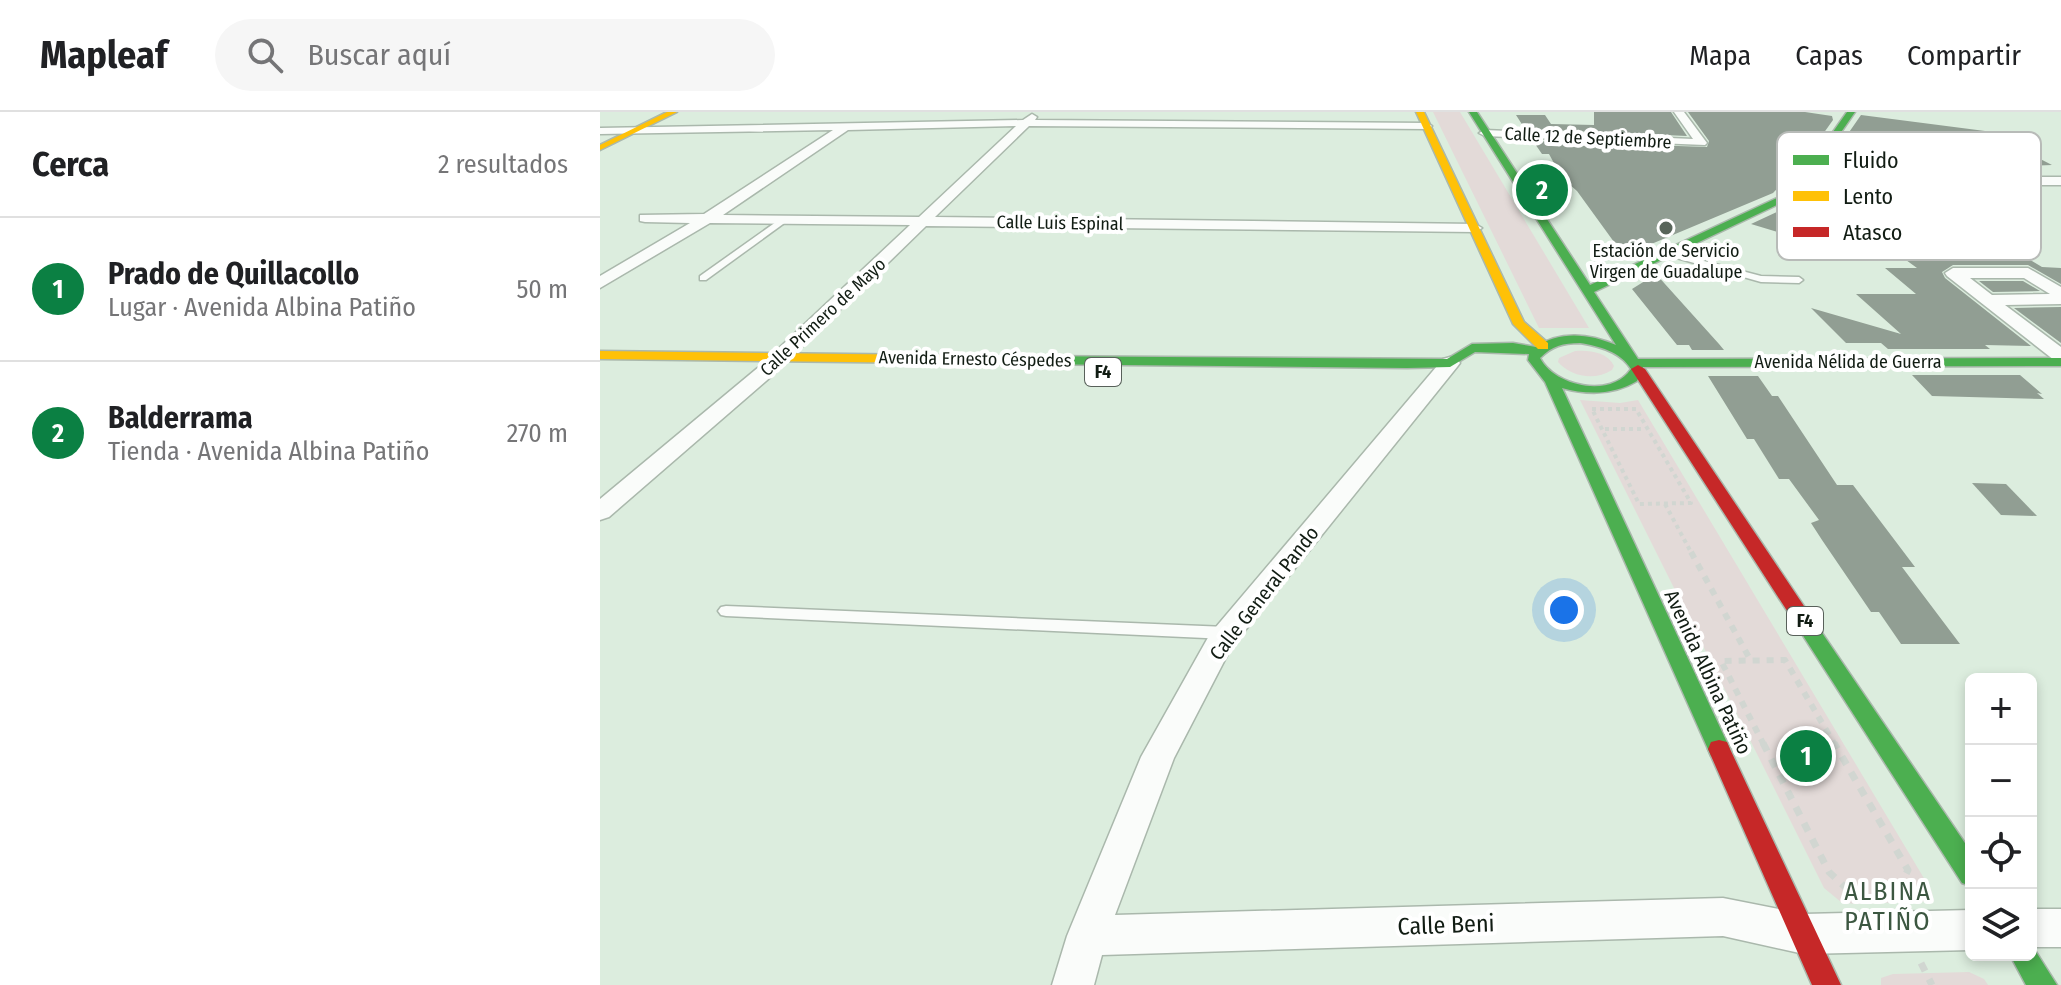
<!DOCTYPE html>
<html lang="es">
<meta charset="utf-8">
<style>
:root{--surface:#fff;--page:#f6f6f6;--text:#202124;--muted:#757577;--line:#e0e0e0;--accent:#0b8043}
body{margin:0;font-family:"Fira Sans Condensed",sans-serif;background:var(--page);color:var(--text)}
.controls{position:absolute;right:24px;bottom:24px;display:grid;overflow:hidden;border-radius:12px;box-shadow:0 4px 12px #0003}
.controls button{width:72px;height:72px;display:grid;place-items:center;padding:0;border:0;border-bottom:2px solid var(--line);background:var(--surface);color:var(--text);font:40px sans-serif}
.you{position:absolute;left:964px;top:498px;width:28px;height:28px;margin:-20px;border:6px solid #fff;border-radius:50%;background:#1a73e8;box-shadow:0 0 0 12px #1a73e833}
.badge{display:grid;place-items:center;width:52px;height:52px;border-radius:50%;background:var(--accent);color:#fff;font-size:26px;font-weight:700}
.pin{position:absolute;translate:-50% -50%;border:4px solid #fff;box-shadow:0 2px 8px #0006}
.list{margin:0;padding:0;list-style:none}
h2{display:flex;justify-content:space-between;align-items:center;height:104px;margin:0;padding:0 32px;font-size:34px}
h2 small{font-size:26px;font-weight:400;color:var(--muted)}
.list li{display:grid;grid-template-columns:52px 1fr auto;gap:24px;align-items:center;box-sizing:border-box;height:144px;padding:0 32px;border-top:2px solid var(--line)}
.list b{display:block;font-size:30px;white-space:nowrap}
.list p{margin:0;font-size:26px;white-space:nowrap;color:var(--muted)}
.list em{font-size:26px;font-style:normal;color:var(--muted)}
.icon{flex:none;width:44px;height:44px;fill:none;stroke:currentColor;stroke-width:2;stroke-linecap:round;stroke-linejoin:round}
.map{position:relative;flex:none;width:1461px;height:873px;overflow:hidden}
header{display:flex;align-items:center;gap:48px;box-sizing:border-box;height:112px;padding:0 40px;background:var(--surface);border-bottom:2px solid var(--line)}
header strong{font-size:38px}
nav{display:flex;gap:44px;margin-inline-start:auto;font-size:28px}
.search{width:560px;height:72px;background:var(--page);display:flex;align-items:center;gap:20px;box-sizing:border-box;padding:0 28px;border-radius:44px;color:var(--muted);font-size:30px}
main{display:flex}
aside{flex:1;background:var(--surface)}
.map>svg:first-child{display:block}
.green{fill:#e3dad8}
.building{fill:#919e93}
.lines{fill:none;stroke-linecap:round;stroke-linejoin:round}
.lane-casing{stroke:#aab8ac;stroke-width:3}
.street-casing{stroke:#aab8ac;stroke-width:3}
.fast-casing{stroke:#aab8ac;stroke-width:3}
.slow-casing{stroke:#aab8ac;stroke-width:3}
.jam-casing{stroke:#aab8ac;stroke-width:3}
.path-far2{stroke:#d1d6d1;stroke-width:4;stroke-dasharray:4 4;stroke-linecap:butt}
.path-far1{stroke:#d1d6d1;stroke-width:6;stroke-dasharray:7 7;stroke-linecap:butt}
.path{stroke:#d1d6d1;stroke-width:7;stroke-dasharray:9 9;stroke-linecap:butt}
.lane{fill:#fafcfa;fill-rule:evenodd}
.street{fill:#fafcfa;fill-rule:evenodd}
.fast{fill:#4caf50;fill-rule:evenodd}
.slow{fill:#ffc107;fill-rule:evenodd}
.jam{fill:#c62828;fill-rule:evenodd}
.poi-dot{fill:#58655a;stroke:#fff;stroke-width:3}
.labels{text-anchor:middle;stroke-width:8;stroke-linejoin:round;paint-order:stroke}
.far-street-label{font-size:18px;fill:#111c13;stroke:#fff}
.far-poi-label{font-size:18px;fill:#111c13;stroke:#fff}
.shield{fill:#fff;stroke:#58605a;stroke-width:2}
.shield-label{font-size:18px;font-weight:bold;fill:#111c13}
.street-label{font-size:20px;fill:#111c13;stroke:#fff}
.near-street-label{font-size:24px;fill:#111c13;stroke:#fff}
.near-neighbourhood-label{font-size:26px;letter-spacing:2px;fill:#3c5741;stroke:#fff}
.key{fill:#fff;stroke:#b8bbb8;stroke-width:2}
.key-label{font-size:22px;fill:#111c13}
</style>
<header>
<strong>Mapleaf</strong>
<div class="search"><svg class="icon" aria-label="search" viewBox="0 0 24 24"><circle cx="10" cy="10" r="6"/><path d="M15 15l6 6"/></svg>Buscar aquí</div>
<nav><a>Mapa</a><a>Capas</a><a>Compartir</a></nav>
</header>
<main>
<aside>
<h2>Cerca<small>2 resultados</small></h2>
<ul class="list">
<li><span class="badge">1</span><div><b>Prado de Quillacollo</b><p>Lugar · Avenida Albina Patiño</p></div><em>50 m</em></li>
<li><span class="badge">2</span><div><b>Balderrama</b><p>Tienda · Avenida Albina Patiño</p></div><em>270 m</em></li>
</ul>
</aside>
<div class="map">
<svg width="1461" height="873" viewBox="0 0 1461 873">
<rect width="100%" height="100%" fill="#dcedde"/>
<!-- green -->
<g class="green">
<path d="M 833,0 L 860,0 L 989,216 L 939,216 Z"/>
<path d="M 975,239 C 990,238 1007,240 1014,254 L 1012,258 C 995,269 971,265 958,250 L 959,246 Z"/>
<path d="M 980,288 L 1020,291 L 1038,288 L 1331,778 L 1334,789 L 1255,792 L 1241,790 L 1224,776 Z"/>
<path d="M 1369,860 L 1384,867 L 1388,873 L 1281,873 L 1281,866 L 1293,862 Z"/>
</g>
<!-- building -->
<g class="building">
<path d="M 994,0 L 1071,0 L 1087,24 L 925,17 L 916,3 L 945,3 L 951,12 L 994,13 Z"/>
<path d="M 1088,0 L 1205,0 L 1232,4 L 1233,8 L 1203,50 L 1173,81 L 1037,138 L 1014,130 L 977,79 L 962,66 L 949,42 L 942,42 L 933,29 L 1107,35 L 1109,29 Z"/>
<path d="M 1261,3 L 1385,19 L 1452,53 L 1422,54 L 1435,62 L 1220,62 Z"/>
<path d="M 1208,75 L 1438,76 L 1441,78 L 1433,78 L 1442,82 L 1268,82 L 1278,90 L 1265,90 L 1299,131 L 1293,138 L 1239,95 L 1184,122 L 1151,112 L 1190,94 Z"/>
<path d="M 1295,140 L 1419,141 L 1442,155 L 1461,156 L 1461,172 L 1428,153 L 1353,153 L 1342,160 L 1345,166 L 1431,234 L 1385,233 L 1390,237 L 1288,237 L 1281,231 L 1246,231 L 1211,196 L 1301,222 L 1256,182 L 1316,182 L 1285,156 L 1317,156 Z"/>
<path d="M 1056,162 L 1119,232 L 1124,238 L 1092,238 L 1089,233 L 1077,233 L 1032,177 Z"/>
<path d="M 1379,169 L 1423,169 L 1440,179 L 1393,180 Z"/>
<path d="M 1461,195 L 1461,231 L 1414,196 Z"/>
<path d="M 1312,263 L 1420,263 L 1442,282 L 1437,281 L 1444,287 L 1332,284 Z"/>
<path d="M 1108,264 L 1158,264 L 1172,284 L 1178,284 L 1237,373 L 1253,373 L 1315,455 L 1302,455 L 1360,532 L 1301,532 L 1279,500 L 1271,500 L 1222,428 L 1211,411 L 1219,408 L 1189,367 L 1179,367 L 1154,327 L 1147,327 Z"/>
<path d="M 1372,371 L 1406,372 L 1437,404 L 1401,403 Z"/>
</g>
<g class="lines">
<defs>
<g id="lane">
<path d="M 183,105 L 190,107 L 106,168 L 100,168 L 100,164 Z"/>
<path d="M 1066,139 L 1161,164 L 1199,165 L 1203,168 L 1199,171 L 1161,170 L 1066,143 Z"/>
<path d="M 126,494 L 627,515 L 633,517 L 635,521 L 633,525 L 627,527 L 126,504 L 121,503 L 118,499 L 121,495 Z"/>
</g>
<g id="street">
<path d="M 1074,0 L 1084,0 L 1107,31 L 1105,33 L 885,24 L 879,21 L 885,18 L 1093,27 Z"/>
<path d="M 432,2 L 437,5 L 435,8 L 827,11 L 832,14 L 827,17 L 429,14 L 335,105 L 875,112 L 882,116 L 875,120 L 326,114 L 174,262 L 9,405 L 0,408 L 0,387 L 160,254 L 310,113 L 110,111 L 0,176 L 0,164 L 90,111 L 45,110 L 40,109 L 40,103 L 104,102 L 233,18 L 0,22 L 0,16 L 423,8 ZM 416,14 L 319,105 L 123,103 L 248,18 Z"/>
<path d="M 1205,65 L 1461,65 L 1461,73 L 1200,72 L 1200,66 Z"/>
<path d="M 1353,156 L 1428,156 L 1461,175 L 1461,192 L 1405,193 L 1461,235 L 1461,250 L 1454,248 L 1347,164 L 1345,161 ZM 1370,166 L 1424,166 L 1450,182 L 1392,183 Z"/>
<path d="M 850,245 L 857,247 L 860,251 L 857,255 L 631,536 L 574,646 L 515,803 L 1123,786 L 1204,802 L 1371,798 L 1371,838 L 1204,842 L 1123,824 L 502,843 L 494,873 L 452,873 L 467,824 L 541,645 L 610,522 L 843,247 Z"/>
<rect x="1431" y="797" width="30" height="38"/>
</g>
<g id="fast">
<path d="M 869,0 L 877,0 L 990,173 L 1179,85 L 1209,54 L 1247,0 L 1255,0 L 1215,58 L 1185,89 L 994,180 L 1038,247 L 1461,246 L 1461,254 L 1043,255 L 1037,269 C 1014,283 987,283 962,276 L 1130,637 L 1127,644 L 1119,646 L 1111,644 L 1108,637 L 945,270 L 928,248 L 929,242 L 875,240 L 850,255 L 807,256 L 423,252 L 416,248 L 423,244 L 847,247 L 872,232 L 913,231 L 936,235 C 960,218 990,222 1016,233 ZM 980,231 C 999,234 1021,240 1031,257 C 1011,287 954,274 940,246 C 952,234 963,231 980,231 Z"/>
<path d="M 1209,510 L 1216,512 L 1371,740 L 1371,774 L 1362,771 L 1202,522 L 1199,517 L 1202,512 Z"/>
<path d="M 1431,832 L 1457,873 L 1426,873 L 1410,843 L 1431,843 Z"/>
</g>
<g id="slow">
<path d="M 67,0 L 77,0 L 0,38 L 0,33 Z"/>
<path d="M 816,0 L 824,0 L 924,210 L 948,231 L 948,237 L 938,237 L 913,212 Z"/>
<path d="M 0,239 L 423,244 L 430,248 L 423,252 L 0,247 Z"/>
</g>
<g id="jam">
<path d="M 1038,253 L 1045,257 L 1216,512 L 1219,517 L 1216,522 L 1202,522 L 1031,257 Z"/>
<path d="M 1119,628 L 1127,630 L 1130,637 L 1241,873 L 1212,873 L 1108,637 L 1111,630 Z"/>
</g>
</defs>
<!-- lane casing -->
<use href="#lane" class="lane-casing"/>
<!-- street casing -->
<use href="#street" class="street-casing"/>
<!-- fast casing -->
<use href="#fast" class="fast-casing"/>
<!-- slow casing -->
<use href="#slow" class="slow-casing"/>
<!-- jam casing -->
<use href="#jam" class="jam-casing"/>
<!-- path-far2 -->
<g class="path-far2">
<path d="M 992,297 L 1036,297 L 1091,391 L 1039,392 Z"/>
<path d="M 1005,317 L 1043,317"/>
<path d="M 1065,392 L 1092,442"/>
</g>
<!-- path-far1 -->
<g class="path-far1">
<path d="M 1091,440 L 1151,549"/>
<path d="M 1164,633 L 1121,549 L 1185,548 L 1235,633"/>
</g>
<!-- path -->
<g class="path">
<path d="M 1163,631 L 1229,760 L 1245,775 L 1301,771 L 1308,758 L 1234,631"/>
<path d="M 1321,851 L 1332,873"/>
</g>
<!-- lane -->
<use href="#lane" class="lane"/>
<!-- street -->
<use href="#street" class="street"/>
<!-- fast -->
<use href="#fast" class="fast"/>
<!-- slow -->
<use href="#slow" class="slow"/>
<!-- jam -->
<use href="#jam" class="jam"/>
</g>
<!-- markers -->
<circle class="poi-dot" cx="1066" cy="116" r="8"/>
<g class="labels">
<!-- far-street labels -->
<g class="far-street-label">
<text transform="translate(988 26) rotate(3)" y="6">Calle 12 de Septiembre</text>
<text transform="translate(460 111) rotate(1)" y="6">Calle Luis Espinal</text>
<text transform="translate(223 205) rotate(-43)" y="6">Calle Primero de Mayo</text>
<text transform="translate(375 247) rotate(1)" y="6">Avenida Ernesto Céspedes</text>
<text x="1248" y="256">Avenida Nélida de Guerra</text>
</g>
<!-- far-poi labels -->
<g class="far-poi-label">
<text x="1066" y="145">Estación de Servicio<tspan x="1066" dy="21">Virgen de Guadalupe</tspan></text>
</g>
<!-- shield labels -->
<g class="shield">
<rect x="485" y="246" width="36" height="28" rx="6"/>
<rect x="1187" y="495" width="36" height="28" rx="6"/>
</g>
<g class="shield-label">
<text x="503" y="266">F4</text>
<text x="1205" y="515">F4</text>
</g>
<!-- street labels -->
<g class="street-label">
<text transform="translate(664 481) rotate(-52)" y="7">Calle General Pando</text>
<text transform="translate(1108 560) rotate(65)" y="7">Avenida Albina Patiño</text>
</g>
<!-- near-street labels -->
<g class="near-street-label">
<text transform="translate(846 813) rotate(-2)" y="8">Calle Beni</text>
</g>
<!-- near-neighbourhood labels -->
<g class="near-neighbourhood-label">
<text x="1288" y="788">ALBINA<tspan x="1288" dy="30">PATIÑO</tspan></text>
</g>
</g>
<!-- legend -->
<rect x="1177" y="20" width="264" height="128" rx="12" class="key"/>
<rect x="1193" y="43" width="36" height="10" fill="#4caf50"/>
<rect x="1193" y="79" width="36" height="10" fill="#ffc107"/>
<rect x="1193" y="115" width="36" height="10" fill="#c62828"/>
<g class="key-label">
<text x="1243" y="56">Fluido</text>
<text x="1243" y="92">Lento</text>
<text x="1243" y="128">Atasco</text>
</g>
</svg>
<div class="controls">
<button>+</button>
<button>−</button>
<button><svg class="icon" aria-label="locate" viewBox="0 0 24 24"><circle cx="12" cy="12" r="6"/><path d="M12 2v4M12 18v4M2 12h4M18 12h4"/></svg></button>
<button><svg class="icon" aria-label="layers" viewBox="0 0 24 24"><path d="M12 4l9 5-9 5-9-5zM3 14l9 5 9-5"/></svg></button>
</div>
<div class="you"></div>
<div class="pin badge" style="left:1206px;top:644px">1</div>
<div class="pin badge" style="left:942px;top:78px">2</div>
</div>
</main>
